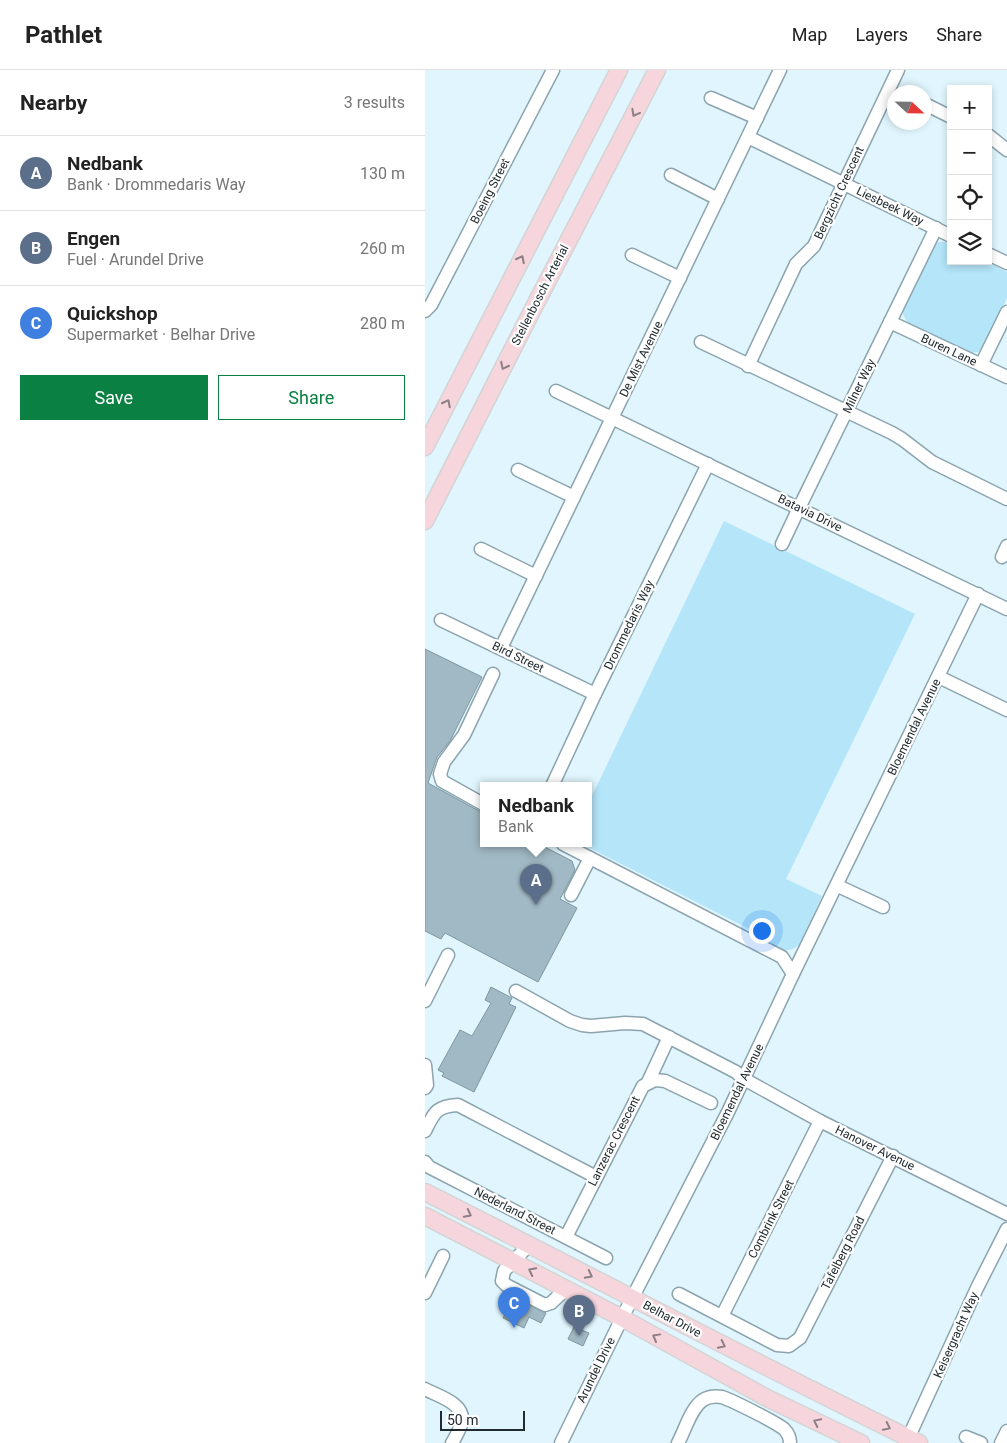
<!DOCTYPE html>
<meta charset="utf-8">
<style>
:root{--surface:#fff;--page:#f6f6f6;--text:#222;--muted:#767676;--line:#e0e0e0;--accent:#0b8043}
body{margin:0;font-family:Roboto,sans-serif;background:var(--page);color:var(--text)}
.controls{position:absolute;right:15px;top:15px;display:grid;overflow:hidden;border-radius:0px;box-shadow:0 2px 8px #0003}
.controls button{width:45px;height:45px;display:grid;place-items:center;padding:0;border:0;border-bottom:1px solid var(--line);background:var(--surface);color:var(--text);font:25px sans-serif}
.compass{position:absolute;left:462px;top:15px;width:45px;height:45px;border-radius:50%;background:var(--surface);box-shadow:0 2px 8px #0003;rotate:112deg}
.scale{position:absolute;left:15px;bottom:12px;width:85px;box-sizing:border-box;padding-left:5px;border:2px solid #212b2f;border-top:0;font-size:14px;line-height:18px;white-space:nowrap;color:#212b2f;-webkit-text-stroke:4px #fefefe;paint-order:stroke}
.you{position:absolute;left:336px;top:860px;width:18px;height:18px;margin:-12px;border:4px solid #fff;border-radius:50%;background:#1a73e8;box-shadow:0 0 0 8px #1a73e833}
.badge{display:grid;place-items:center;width:32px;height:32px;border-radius:50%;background:var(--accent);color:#fff;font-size:16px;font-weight:700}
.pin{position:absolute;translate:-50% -41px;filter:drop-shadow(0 1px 2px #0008)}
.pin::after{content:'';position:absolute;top:26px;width:18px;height:15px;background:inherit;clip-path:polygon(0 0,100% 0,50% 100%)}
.popup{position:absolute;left:55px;top:712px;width:112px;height:65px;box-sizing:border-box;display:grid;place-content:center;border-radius:0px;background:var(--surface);filter:drop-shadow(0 1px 4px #0005);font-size:16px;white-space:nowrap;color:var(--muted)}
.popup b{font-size:19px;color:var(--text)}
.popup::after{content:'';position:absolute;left:50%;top:100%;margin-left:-10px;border:10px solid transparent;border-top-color:var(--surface)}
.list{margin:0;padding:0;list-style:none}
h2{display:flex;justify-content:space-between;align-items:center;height:65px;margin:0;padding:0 20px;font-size:21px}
h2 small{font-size:16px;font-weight:400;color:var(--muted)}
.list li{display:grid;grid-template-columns:32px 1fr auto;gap:15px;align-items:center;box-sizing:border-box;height:75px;padding:0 20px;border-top:1px solid var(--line)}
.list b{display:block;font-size:19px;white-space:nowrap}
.list p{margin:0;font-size:16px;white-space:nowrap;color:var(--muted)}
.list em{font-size:16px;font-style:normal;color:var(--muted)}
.actions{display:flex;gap:10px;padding:15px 20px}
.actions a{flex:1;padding:11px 0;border:1px solid var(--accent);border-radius:0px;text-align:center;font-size:18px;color:var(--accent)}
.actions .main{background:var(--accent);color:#fff}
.icon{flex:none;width:28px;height:28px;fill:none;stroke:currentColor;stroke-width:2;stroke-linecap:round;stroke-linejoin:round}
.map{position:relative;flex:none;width:582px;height:1373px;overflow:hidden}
header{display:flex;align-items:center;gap:30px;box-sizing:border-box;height:70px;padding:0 25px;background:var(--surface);border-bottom:1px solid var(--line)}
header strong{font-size:24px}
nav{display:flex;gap:28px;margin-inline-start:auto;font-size:18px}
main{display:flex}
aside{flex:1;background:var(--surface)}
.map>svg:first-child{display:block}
.green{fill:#b4e5f9}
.building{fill:#a1b9c4;stroke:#7f97a0}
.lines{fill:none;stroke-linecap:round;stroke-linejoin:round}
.minor-casing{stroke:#8ba4ae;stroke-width:15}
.major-casing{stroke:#d3d5d5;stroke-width:19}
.minor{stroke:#fff;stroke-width:12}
.major{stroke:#f7d5dc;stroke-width:16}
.oneway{stroke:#8c8086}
.labels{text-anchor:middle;stroke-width:4.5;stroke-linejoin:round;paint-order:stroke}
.street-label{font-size:12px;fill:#212b2f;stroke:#fefefe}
</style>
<header>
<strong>Pathlet</strong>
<nav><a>Map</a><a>Layers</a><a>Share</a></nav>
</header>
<main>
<aside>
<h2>Nearby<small>3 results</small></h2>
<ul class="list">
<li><span class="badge" style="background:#5c6f8a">A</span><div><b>Nedbank</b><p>Bank · Drommedaris Way</p></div><em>130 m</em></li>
<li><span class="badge" style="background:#5c6f8a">B</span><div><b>Engen</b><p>Fuel · Arundel Drive</p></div><em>260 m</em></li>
<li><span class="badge" style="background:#3f7fe0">C</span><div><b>Quickshop</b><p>Supermarket · Belhar Drive</p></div><em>280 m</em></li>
</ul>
<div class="actions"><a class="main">Save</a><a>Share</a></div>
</aside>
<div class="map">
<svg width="582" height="1373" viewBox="0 0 582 1373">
<rect width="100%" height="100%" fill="#e0f5fd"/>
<!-- green -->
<g class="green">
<path d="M 513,172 L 521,172 L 526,174 L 526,191 L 560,191 L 582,202 L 582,228 L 559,277 L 553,282 L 545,283 L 482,252 L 478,244 L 478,239 L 508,176 Z"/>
<path d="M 299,451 L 490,544 L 361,809 L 397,826 L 374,875 C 362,886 342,879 336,865 L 157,774 L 164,774 L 164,732 Z"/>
</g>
<!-- building -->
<g class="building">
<path d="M 0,579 L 57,607 L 25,671 L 12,687 L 3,713 L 54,741 L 58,742 L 58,774 L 114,774 L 147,791 L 150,800 L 135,829 L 152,838 L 113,912 L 20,863 L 16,869 L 0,861 Z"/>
<path d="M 66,917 L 87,928 L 84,934 L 91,937 L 49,1022 L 17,1006 L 19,1003 L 13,1000 L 35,960 L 47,966 L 66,933 L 60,930 Z"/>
<path d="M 84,1225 L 121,1243 L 116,1253 L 104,1247 L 99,1258 L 78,1248 L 84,1237 L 79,1235 Z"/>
<path d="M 149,1257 L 164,1263 L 158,1276 L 143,1269 Z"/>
</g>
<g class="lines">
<defs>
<g id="minor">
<path d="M 286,28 L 332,48"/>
<path d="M 500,34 L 526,47"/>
<path d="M 563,65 L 582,80"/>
<path d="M 323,67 L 526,166"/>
<path d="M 246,105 L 293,129"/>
<path d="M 563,184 L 582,193"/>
<path d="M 207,185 L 255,208"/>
<path d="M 0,241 L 6,235 L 128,0"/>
<path d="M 465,252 L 582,307"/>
<path d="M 276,272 L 467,363 L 477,369 L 507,392 L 582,429"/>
<path d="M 556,295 L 582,242"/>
<path d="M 323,296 L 371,194 L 389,176 L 473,0"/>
<path d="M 131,321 L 582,539"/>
<path d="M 93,400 L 149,427"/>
<path d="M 357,474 L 374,438 L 511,158"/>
<path d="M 56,479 L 111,506"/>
<path d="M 577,487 L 582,476"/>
<path d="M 16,550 L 170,624"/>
<path d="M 76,578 L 355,0"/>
<path d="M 514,607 L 582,640"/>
<path d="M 127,716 L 170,624 L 283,394"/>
<path d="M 58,734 L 17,711 L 15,704 L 19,692 L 39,665 L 68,604"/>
<path d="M 138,774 L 357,887 L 368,904"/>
<path d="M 413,816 L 458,837"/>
<path d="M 146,825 L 165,788"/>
<path d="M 91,921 L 145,951 L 157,955 L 166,956 L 200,953 L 218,954 L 311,1002 L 319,1009 L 395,1051 L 582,1144"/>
<path d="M 0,931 L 23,885"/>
<path d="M 0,995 L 2,1015 L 0,1018"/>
<path d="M 223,1012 L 244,967"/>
<path d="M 0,1061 C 9,1043 11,1036 33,1035 L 171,1107"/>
<path d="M 0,1092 L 4,1097 L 181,1188"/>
<path d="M 141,1167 L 218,1016 L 230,1010 L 240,1011 L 286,1033"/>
<path d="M 104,1175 L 79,1201 L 77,1211 L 81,1215 L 120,1235 L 126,1233 L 141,1219"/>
<path d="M 0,1223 L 18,1186"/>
<path d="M 254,1224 L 352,1275 L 364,1276 L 375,1268 L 468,1086"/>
<path d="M 297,1246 L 395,1051"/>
<path d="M 0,1319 C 13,1326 39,1333 37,1351 C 36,1358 31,1366 27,1373"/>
<path d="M 541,1367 L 556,1373"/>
<path d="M 136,1373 L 197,1248 L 303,1042 L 368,904 L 553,524"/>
<path d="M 253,1373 C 260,1360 266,1338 278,1330 C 284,1326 291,1326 297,1327 C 308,1331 351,1352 359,1359 C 363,1363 365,1368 365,1373"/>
<path d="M 481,1373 L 552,1218 L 582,1159"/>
<path d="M 576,1373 L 582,1361"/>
</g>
<g id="major">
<path d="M 0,377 L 194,0"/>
<path d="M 0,451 L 108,239 L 232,0"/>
<path d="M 0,1122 C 165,1205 328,1292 494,1373"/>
<path d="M 0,1146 L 197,1248 L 342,1328 L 436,1373"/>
</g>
</defs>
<!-- minor casing -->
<use href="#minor" class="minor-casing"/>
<!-- major casing -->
<use href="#major" class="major-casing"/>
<!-- minor -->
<use href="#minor" class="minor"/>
<!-- major -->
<use href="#major" class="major"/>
</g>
<!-- one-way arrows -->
<defs><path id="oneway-chevron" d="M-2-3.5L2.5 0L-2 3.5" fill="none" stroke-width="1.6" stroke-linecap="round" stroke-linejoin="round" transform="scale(1.25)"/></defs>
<g class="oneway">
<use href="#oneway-chevron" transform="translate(210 43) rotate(118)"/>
<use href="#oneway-chevron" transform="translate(96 189) rotate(-63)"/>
<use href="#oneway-chevron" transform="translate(79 296) rotate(117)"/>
<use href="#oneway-chevron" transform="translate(22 333) rotate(-63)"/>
<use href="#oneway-chevron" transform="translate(43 1144) rotate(27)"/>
<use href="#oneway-chevron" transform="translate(107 1201) rotate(-153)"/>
<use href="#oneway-chevron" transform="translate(164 1205) rotate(27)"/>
<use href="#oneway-chevron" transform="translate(231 1267) rotate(-151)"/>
<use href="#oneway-chevron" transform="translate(297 1275) rotate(26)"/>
<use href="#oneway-chevron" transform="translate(392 1352) rotate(-154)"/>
<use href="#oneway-chevron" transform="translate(462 1357) rotate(26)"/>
</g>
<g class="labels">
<!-- street labels -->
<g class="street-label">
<text transform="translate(65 121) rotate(-63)" y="4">Boeing Street</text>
<text transform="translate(414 123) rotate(-65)" y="4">Bergzicht Crescent</text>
<text transform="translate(465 136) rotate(26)" y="4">Liesbeek Way</text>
<text transform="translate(115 225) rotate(-63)" y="4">Stellenbosch Arterial</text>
<text transform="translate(524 280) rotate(25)" y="4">Buren Lane</text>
<text transform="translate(216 289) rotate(-64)" y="4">De Mist Avenue</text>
<text transform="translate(434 316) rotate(-64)" y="4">Milner Way</text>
<text transform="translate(385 443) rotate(26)" y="4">Batavia Drive</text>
<text transform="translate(204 555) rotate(-64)" y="4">Drommedaris Way</text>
<text transform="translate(93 587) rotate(26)" y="4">Bird Street</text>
<text transform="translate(489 657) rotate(-64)" y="4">Bloemendal Avenue</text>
<text transform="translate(312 1022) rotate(-64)" y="4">Bloemendal Avenue</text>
<text transform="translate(189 1071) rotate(-63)" y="4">Lanzerac Crescent</text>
<text transform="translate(450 1078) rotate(26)" y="4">Hanover Avenue</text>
<text transform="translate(90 1141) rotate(27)" y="4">Nederland Street</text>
<text transform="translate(346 1149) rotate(-63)" y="4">Combrink Street</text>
<text transform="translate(418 1183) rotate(-63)" y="4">Tafelberg Road</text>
<text transform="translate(247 1249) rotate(28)" y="4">Belhar Drive</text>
<text transform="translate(531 1265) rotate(-66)" y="4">Keisergracht Way</text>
<text transform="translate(171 1300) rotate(-64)" y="4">Arundel Drive</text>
</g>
</g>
</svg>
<div class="controls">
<button>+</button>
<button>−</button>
<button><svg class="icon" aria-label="locate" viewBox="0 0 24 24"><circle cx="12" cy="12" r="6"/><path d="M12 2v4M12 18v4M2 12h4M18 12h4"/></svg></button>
<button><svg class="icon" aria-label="layers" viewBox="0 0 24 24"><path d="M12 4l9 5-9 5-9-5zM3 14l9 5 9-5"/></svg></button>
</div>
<svg class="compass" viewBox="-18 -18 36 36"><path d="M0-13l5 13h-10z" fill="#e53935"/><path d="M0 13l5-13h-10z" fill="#767676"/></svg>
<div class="scale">50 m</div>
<div class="you"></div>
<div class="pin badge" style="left:111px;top:835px;background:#5c6f8a">A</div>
<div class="popup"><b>Nedbank</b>Bank</div>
<div class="pin badge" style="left:154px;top:1266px;background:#5c6f8a">B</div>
<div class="pin badge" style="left:89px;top:1258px;background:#3f7fe0">C</div>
</div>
</main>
